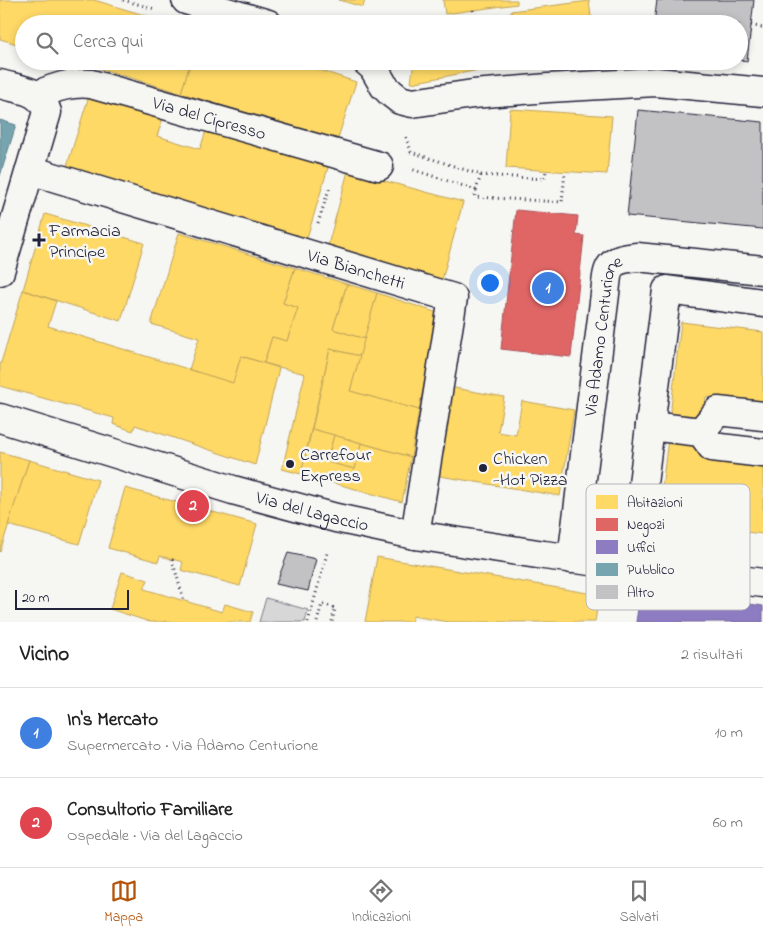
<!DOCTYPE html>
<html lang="it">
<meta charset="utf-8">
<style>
:root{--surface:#fff;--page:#f2f2f2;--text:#222;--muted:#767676;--line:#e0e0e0;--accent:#b45309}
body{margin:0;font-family:"Indie Flower",sans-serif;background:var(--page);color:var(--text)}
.scale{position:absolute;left:15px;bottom:12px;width:114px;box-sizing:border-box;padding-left:5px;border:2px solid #22223b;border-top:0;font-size:14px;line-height:18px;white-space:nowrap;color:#22223b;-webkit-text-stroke:4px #f6f6f2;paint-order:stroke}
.you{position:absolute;left:489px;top:282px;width:18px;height:18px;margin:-12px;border:4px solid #fff;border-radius:50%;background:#1a73e8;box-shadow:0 0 0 8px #1a73e833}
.badge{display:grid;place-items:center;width:32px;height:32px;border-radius:50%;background:var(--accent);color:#fff;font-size:16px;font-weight:700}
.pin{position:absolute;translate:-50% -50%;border:2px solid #fff;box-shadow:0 1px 5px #0006}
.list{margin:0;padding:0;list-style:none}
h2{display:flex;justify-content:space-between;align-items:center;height:65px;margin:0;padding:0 20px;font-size:21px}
h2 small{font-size:16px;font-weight:400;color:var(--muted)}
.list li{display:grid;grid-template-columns:32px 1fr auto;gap:15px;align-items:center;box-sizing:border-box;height:90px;padding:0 20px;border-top:1px solid var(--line)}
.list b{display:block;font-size:19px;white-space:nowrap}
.list p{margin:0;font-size:16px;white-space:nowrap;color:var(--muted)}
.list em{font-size:16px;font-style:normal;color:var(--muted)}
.icon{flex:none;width:28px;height:28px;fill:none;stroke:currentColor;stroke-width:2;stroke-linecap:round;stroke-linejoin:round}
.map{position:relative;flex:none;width:763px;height:622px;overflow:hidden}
.search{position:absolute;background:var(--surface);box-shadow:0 2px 8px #0003;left:15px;right:15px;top:15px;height:55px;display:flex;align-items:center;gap:12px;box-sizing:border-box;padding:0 18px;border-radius:28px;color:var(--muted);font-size:19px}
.sheet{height:245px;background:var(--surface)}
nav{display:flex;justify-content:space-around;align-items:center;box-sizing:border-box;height:70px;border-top:1px solid var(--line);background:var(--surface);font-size:14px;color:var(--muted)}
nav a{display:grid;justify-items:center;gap:2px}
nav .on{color:var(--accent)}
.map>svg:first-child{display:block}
.green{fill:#d7d7d7;stroke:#7c7c89}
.homes{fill:#ffd966;stroke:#bda259}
.shops{fill:#e06666;stroke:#a75259}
.offices{fill:#8e7cc3;stroke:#6e619a}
.public{fill:#76a5af;stroke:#5d7e8c}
.building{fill:#c2c2c4;stroke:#22223b}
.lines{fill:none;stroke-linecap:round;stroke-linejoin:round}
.minor-casing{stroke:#22223b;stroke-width:31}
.path{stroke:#22223b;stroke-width:3;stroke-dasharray:1 4;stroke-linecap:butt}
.minor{stroke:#f6f6f2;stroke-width:28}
.poi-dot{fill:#22223b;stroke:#f6f6f2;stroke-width:2}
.labels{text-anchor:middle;stroke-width:5;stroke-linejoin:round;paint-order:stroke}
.street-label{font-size:18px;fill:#22223b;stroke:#f6f6f2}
.poi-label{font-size:18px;fill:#22223b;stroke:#f6f6f2;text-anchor:start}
.key{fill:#f6f6f2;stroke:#b6b6bb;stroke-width:1}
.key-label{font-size:14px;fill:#22223b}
</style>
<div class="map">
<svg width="763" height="622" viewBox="0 0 763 622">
<rect width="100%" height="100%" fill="#f6f6f2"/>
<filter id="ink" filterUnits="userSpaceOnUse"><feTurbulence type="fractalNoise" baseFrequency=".02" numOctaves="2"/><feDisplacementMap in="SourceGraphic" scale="10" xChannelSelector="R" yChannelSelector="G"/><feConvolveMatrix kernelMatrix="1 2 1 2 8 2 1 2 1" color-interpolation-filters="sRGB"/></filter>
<g filter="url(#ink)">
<!-- green -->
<path class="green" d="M 266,598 L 308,610 L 305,622 L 259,622 Z"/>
<!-- homes -->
<g class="homes">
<path d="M 0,0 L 94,0 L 174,24 L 24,24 L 24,46 L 0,39 Z"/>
<path d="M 339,0 L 365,0 L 363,7 Z"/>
<path d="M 443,0 L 517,0 L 517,4 L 445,14 Z"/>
<path d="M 589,1 L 592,24 L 513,24 L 511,11 Z"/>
<path d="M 75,61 L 191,61 L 181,93 Z"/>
<path d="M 191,61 L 292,61 L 356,82 L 337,141 L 181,93 Z"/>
<path d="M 414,61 L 485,61 L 484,69 L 411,83 Z"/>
<path d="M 517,61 L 559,61 L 518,66 Z"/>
<path d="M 89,96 L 163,118 L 157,136 L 200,149 L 208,125 L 330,161 L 306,241 L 66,169 Z"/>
<path d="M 510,109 L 612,116 L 607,174 L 506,168 Z"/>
<path d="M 348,171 L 463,202 L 442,280 L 327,249 Z"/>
<path d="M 45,214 L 144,243 L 121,321 L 23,290 Z"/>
<path d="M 179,233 L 295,268 L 283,303 L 298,308 L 287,341 L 272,337 L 264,363 L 241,356 L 233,383 L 189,370 L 199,338 L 151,324 Z"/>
<path d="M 295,268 L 347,284 L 333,329 L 365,339 L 360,356 L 330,349 L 301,474 L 282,469 L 305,374 L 264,363 L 272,337 L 287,341 L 298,308 L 283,303 Z"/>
<path d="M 347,284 L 377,293 L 365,339 L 333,329 Z"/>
<path d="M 23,290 L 56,301 L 48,326 L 233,383 L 241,356 L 279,368 L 255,465 L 135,425 L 133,431 L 113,424 L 114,418 L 0,386 L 0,366 Z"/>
<path d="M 377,293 L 438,313 L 419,410 L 350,391 Z"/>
<path d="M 681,322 L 763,332 L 763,404 L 706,397 L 703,420 L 670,416 Z"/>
<path d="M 330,349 L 360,356 L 350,391 L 419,410 L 411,457 L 312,429 Z"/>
<path d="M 449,387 L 504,397 L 498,432 L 516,435 L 522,401 L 574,410 L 560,496 L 434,475 Z"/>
<path d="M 312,429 L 334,435 L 327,462 L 355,469 L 361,443 L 411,457 L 402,502 L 301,474 Z"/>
<path d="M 334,435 L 361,443 L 355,469 L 327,462 Z"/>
<path d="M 668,438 L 701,441 L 700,456 L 763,463 L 763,534 L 658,522 Z"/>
<path d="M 0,452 L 29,460 L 0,552 Z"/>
<path d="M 29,460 L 98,480 L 79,544 L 8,525 Z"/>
<path d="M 125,488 L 257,524 L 240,586 L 181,570 L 183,562 L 160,556 L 158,562 L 108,548 Z"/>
<path d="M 377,557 L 599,595 L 595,622 L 448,622 L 413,616 L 412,622 L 365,622 Z"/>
<path d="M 122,572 L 148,580 L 144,589 L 222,612 L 225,604 L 253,612 L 250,622 L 169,622 L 164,621 L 164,622 L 150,622 L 110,609 Z"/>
</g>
<!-- shops -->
<path class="shops" d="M 516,210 L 578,216 L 576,235 L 584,236 L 571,357 L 501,349 Z"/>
<!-- offices -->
<path class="offices" d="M 641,588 L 763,606 L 763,622 L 636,622 Z"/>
<!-- public -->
<path class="public" d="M 0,120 L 16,125 L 0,176 Z"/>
<!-- building -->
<g class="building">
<path d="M 657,0 L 754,0 L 747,61 L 739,60 L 739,24 L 654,24 Z"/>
<path d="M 638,110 L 763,122 L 763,229 L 627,216 Z"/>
<path d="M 288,553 L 316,559 L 308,591 L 276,584 Z"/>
</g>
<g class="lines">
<defs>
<g id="minor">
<path d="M 186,0 L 268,24"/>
<path d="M 366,61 L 373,67 L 384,86 L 391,93 L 400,100 L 412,103 L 473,94 L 548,88 L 656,82 L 763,92"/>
<path d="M 0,84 C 20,90 41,89 47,112 L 0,271"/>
<path id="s1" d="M 38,95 C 56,87 71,82 91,84 L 379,166"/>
<path id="s2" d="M 30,170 L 453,298 L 415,535"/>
<path id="s3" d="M 0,418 L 233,490 L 336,518 L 415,535 L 544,555 L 763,583"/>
<path d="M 650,426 L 667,290 L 763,303"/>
<path d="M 701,432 L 718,411 L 763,416"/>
<path id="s4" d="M 572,559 L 605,294 C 608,267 606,260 637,257 L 763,270"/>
<path d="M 633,567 L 650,426 L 701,432 L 712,447 L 763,453"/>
</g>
</defs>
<!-- minor casing -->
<use href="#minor" class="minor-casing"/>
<!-- path -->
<g class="path">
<path d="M 123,0 L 155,9"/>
<path d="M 473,10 L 476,23 L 499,20 L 500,24"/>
<path d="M 751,25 L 763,28"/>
<path d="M 406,137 L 411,152 L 481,175 L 476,190 L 411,169"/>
<path d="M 481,175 L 545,179 L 546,170"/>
<path d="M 476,190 L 475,197 L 562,202 L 565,172"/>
<path d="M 318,223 L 330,186"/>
<path d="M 172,559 L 184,601"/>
<path d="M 308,622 L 328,550"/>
<path d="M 317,622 L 322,604 L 335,608 L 332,622"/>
</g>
<!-- minor -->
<use href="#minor" class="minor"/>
</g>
</g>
<!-- markers -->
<g class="poi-dot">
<path d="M36.5 232.5h5v5h5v5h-5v5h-5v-5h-5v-5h5z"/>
<circle cx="290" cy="464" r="5"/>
<circle cx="483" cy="468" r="5"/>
</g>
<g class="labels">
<!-- street labels -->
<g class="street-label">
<text dy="6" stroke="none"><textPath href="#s1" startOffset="178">Via del Cipresso</textPath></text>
<text dy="6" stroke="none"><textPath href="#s2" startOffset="341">Via Bianchetti</textPath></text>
<text dy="6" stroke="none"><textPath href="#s4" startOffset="226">Via Adamo Centurione</textPath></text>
<text dy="6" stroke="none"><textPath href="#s3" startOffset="326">Via del Lagaccio</textPath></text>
</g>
<!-- poi labels -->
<g class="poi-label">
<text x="49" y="236">Farmacia<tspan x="49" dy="21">Principe</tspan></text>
<text x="300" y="460">Carrefour<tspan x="300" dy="21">Express</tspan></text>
<text x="493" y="464">Chicken<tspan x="493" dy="21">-Hot Pizza</tspan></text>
</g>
</g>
<!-- legend -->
<rect x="586" y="484" width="164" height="126" rx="8" class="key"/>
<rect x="596" y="495" width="22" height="14" fill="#ffd966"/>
<rect x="596" y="518" width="22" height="13" fill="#e06666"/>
<rect x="596" y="540" width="22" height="14" fill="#8e7cc3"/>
<rect x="596" y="563" width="22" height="13" fill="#76a5af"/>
<rect x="596" y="585" width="22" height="14" fill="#c2c2c4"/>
<g class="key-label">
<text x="627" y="507">Abitazioni</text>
<text x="627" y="529">Negozi</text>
<text x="627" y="552">Uffici</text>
<text x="627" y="574">Pubblico</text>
<text x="627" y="597">Altro</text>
</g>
</svg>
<div class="scale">20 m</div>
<div class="you"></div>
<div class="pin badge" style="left:548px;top:288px;background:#3f7fe0">1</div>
<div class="pin badge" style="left:193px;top:506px;background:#e0444e">2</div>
<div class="search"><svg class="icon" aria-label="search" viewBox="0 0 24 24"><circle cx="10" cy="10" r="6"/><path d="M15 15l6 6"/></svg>Cerca qui</div>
</div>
<section class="sheet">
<h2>Vicino<small>2 risultati</small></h2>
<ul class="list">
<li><span class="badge" style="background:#3f7fe0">1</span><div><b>In's Mercato</b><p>Supermercato · Via Adamo Centurione</p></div><em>10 m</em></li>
<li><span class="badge" style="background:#e0444e">2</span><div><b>Consultorio Familiare</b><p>Ospedale · Via del Lagaccio</p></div><em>60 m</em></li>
</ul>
</section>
<nav>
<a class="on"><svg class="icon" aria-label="map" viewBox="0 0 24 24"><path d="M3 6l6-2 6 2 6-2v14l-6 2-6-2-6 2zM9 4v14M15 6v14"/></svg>Mappa</a>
<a><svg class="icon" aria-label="directions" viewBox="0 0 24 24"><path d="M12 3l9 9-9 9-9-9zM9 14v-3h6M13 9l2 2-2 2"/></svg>Indicazioni</a>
<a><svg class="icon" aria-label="saved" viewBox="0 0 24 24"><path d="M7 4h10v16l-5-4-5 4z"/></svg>Salvati</a>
</nav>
